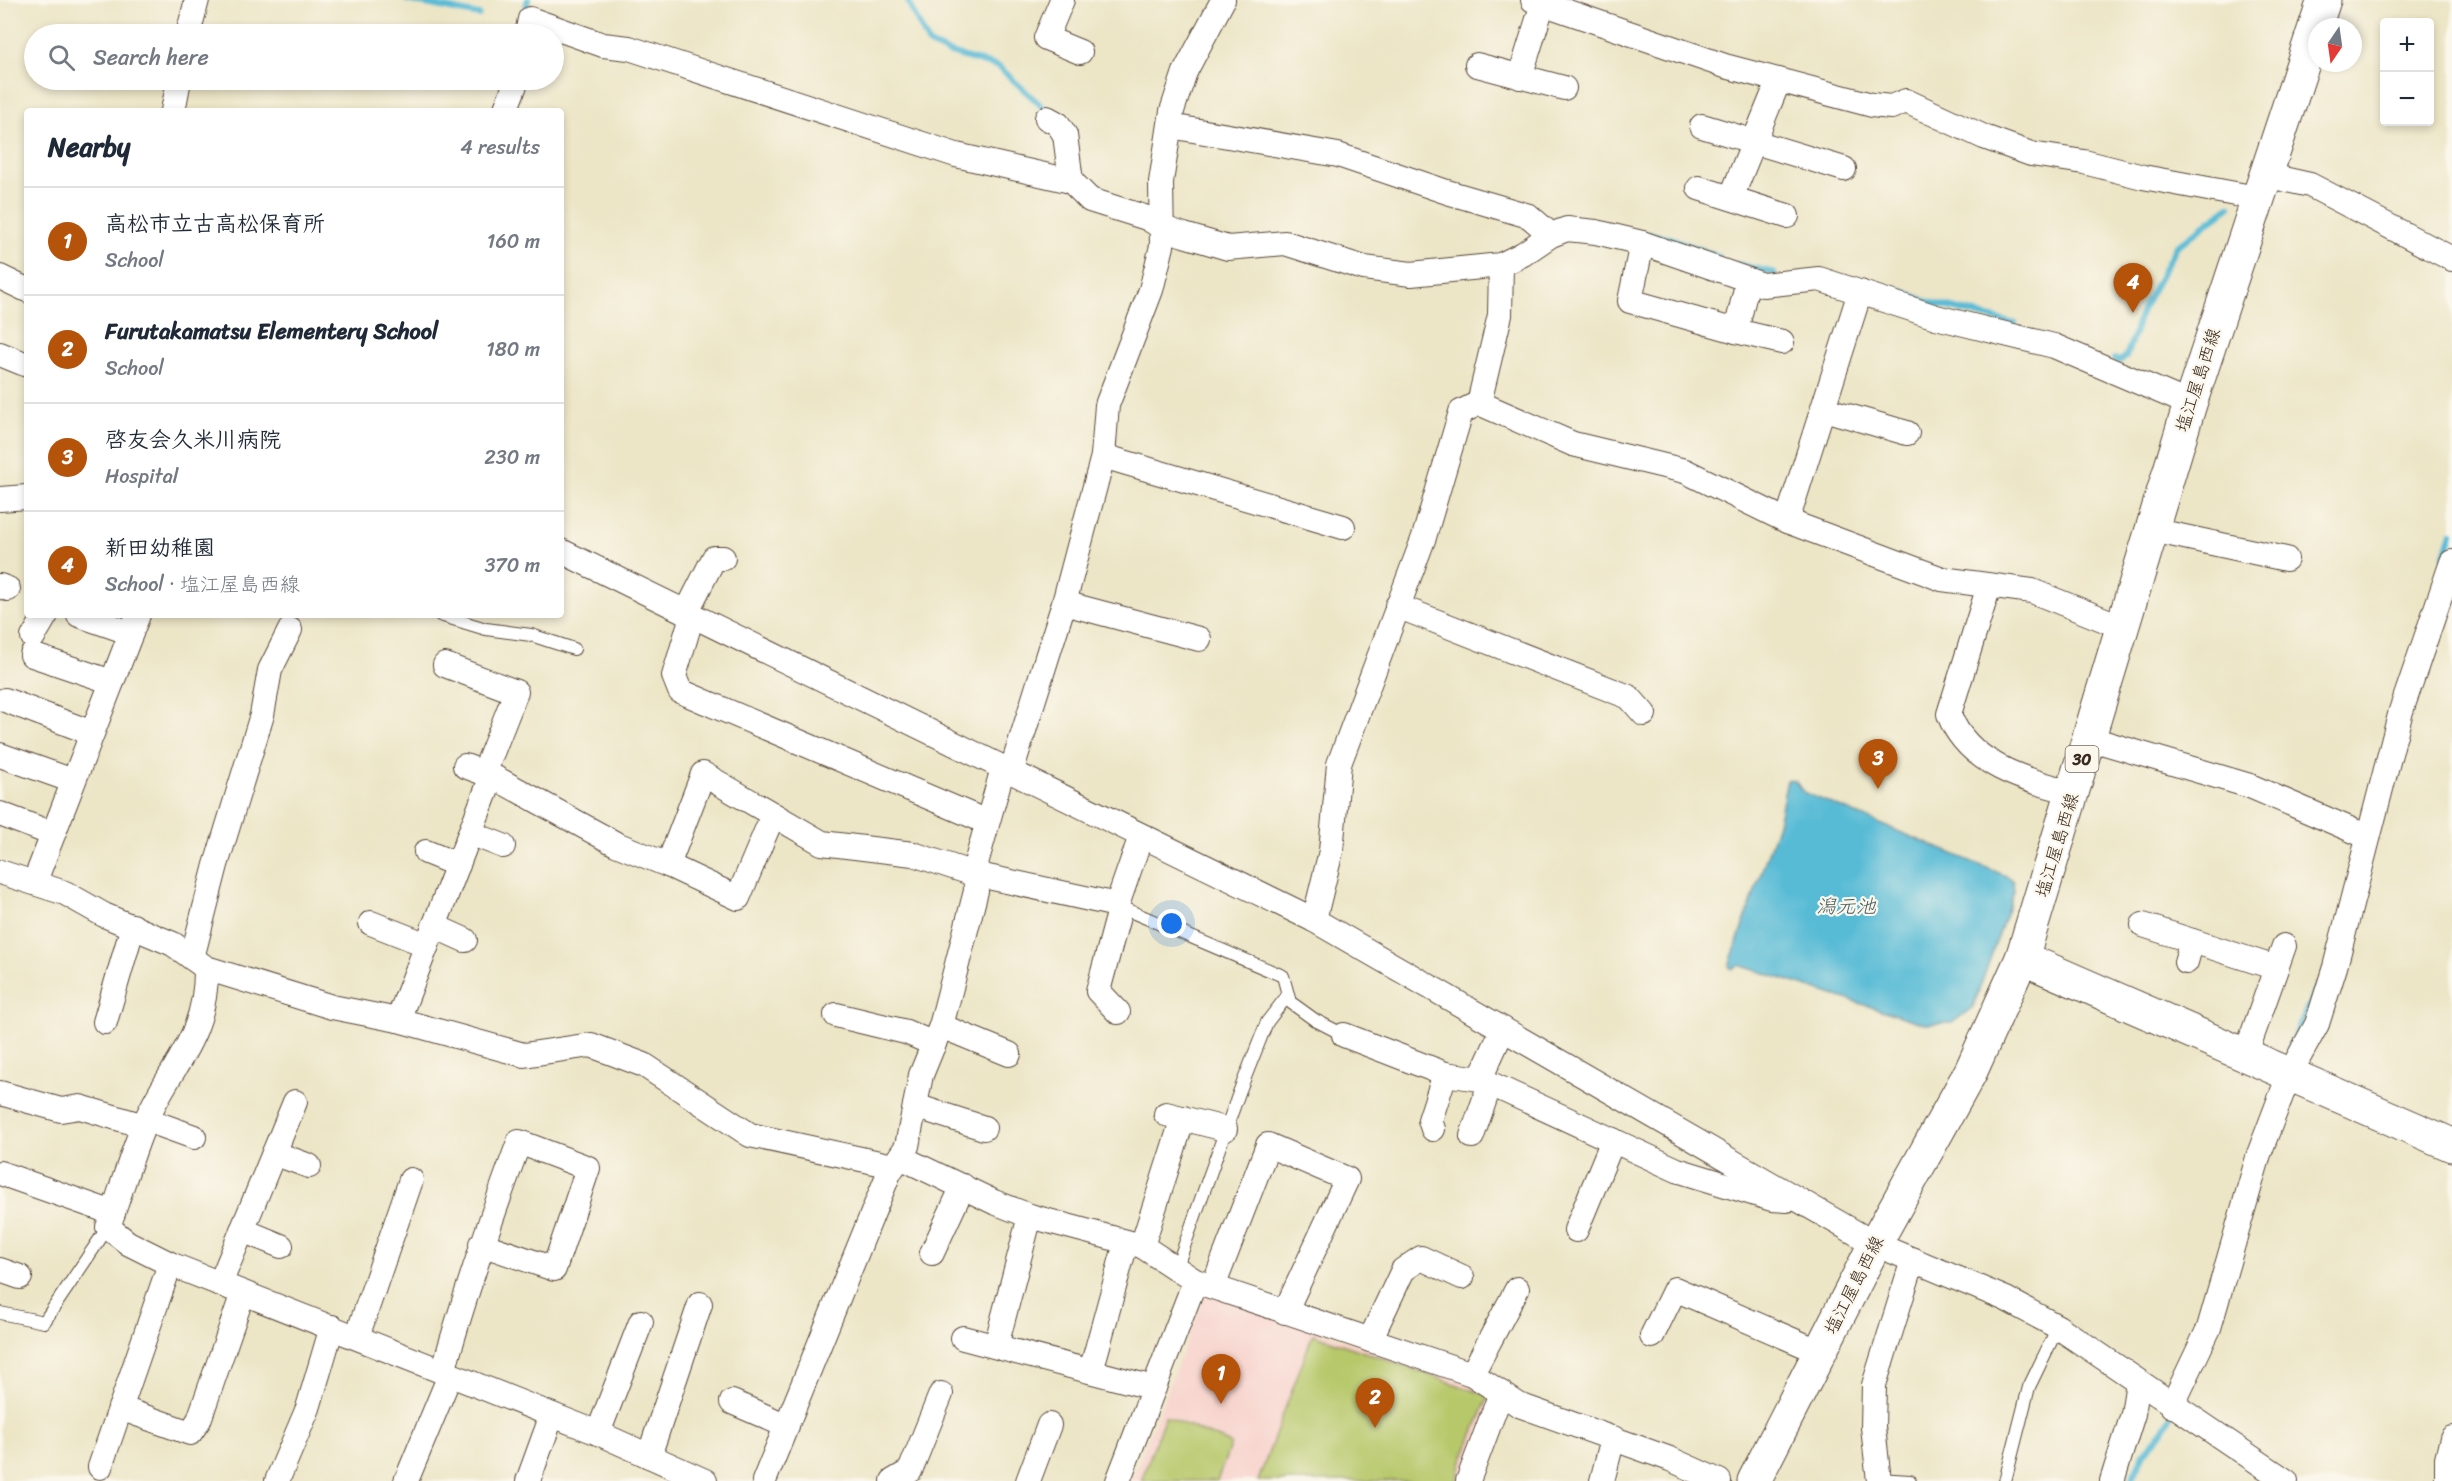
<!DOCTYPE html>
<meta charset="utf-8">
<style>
:root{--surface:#fff;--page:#f6f6f7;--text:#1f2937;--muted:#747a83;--line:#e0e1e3;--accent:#b45309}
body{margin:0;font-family:Sriracha,"Klee One",sans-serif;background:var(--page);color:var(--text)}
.controls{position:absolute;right:18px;top:18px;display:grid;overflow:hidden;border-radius:6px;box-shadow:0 3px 9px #0003}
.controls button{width:54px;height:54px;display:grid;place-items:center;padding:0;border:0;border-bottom:2px solid var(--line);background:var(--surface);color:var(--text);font:30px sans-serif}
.compass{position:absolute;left:2308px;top:18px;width:54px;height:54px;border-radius:50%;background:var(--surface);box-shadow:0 3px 9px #0003;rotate:193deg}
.you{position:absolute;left:1172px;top:924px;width:21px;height:21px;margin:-15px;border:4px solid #fff;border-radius:50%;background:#1a73e8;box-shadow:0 0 0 9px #1a73e833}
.badge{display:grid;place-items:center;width:39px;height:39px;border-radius:50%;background:var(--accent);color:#fff;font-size:20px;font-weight:700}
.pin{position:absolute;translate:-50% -50px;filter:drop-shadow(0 2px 3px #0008)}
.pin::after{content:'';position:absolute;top:32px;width:21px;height:18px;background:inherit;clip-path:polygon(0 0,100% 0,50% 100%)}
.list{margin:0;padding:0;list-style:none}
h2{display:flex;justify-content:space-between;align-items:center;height:78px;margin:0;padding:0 24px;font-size:26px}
h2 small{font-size:20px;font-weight:400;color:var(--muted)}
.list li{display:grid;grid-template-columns:39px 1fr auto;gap:18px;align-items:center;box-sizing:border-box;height:108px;padding:0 24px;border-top:2px solid var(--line)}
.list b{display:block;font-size:22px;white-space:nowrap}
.list p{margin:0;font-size:20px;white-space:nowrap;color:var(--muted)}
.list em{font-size:20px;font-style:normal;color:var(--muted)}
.icon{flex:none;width:33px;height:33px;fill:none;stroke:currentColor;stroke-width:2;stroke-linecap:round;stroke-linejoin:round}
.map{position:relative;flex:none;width:2452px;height:1481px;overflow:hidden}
.search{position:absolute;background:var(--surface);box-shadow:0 3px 9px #0003;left:24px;top:24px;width:540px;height:66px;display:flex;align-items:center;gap:15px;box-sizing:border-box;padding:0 21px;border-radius:33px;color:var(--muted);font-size:22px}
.panel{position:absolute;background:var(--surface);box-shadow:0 3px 9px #0003;left:24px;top:108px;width:540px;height:510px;border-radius:6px}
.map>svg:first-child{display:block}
.built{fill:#f7d0ca}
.green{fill:#b7c86b;stroke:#797944;stroke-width:1.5}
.water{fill:#58bbd6;stroke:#4a727a;stroke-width:1.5}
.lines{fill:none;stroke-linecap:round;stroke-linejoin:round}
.stream{stroke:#58bbd6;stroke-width:6}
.lane-casing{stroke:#564637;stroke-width:14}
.street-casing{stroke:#564637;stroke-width:26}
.secondary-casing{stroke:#564637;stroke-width:35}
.primary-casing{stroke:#564637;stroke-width:35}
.lane{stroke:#fff;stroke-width:12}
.street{stroke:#fff;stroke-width:24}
.secondary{stroke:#fff;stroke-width:33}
.primary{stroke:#fff;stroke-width:33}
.labels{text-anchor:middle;stroke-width:4.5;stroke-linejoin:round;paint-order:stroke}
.shield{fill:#fbf7ec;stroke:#75685c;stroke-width:1.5}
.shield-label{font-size:16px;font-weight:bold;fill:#3b2a1e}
.street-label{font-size:18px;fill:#3b2a1e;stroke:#fbf7ec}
.water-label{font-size:20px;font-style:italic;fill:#455d5e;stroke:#fbf7ec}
</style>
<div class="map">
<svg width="2452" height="1481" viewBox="0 0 2452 1481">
<rect width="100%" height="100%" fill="#fbf7ec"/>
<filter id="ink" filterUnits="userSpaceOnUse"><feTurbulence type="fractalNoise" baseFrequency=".0167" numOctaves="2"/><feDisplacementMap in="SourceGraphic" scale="12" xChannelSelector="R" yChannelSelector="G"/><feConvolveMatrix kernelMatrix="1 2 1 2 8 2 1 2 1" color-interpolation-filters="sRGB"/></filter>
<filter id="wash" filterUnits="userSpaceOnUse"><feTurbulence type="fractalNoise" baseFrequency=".008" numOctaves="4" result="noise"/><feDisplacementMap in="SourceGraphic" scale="24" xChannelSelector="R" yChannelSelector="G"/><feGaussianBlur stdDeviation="1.35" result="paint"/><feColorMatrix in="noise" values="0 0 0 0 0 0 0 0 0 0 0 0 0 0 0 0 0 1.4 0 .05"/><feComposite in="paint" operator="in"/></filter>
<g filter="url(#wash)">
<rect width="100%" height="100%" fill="#ece5c6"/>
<!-- built -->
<path class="built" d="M 1207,1291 L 1494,1393 L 1460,1481 L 1131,1481 Z"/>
<!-- green -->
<g class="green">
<path d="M 1313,1334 L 1489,1396 L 1461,1463 L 1457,1481 L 1258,1481 Z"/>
<path d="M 1165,1416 L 1231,1444 L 1217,1481 L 1141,1481 Z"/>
</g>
<!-- water -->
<path class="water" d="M 1787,780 L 1795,781 L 1803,792 L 2009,877 L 2013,882 L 2014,892 L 1973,1007 L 1952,1023 L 1925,1024 L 1739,965 L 1731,969 L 1729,966 L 1778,824 Z"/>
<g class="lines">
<!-- stream -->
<g class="stream">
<path d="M 407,0 L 479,15"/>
<path d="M 907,0 L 929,44 L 947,52 L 999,67 L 1047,111"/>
<path d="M 524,13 L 528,0"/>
<path d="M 1649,234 L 1673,239 L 1719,257"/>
<path d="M 1737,264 L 1774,273"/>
<path d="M 1866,282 L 1904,292 L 1925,301 L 2015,324"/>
<path d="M 2114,359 L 2119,361 L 2126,357 L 2142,310 L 2176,247 L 2230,206"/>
<path d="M 2444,558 L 2452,533"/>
<path d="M 2289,1049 L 2317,987"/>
<path d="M 2131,1481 L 2144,1453 L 2163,1431 L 2170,1417"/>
</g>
</g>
</g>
<g filter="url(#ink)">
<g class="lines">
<defs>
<g id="lane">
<path d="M 440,615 L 486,629 L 531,635 L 574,649"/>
<path d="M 1118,906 L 1283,976 L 1290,1002 L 1315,1020 L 1344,1035"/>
<path d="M 1176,1269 L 1240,1090 L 1267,1022 L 1288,995"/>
<path d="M 0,1313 L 44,1322 L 108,1227"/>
<path d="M 1878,1479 L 1910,1481"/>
<path d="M 2005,1481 L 2029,1387 L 2058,1327"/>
</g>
<g id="street">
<path d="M 1062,0 L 1046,38 L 1080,52"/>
<path d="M 1533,0 L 1725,66 L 1872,105 L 1891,107 L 1906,101 L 1984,137 L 2031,154 L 2084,162 L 2143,177 L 2257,198"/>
<path d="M 188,34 L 197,0"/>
<path d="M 527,34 L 530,19 L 603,45 L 629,48 L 956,155 L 1071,181"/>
<path d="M 1477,65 L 1564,88"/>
<path d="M 1520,77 L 1543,3"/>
<path d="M 173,111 L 179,80"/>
<path d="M 505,111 L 517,80"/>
<path d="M 1047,118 L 1058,124 L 1065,135 L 1071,181 L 1090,200 L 1147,218 L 1163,228 L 1184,235 L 1228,248 L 1285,243 L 1364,268 L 1411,274 L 1501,265 L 1523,254 L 1551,235 L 1567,229 L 1596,232 L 1642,243 L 1763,285 L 1819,279 L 1936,317 L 2054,346 L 2190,404"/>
<path d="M 1170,126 L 1338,155 L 1447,192 L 1529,216 L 1551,235"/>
<path d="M 1702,126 L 1844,169"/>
<path d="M 2265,175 L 2310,185 L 2452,259"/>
<path d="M 1699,188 L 1787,216"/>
<path d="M 1731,198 L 1779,80"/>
<path d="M 1642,243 L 1630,301 L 1736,331"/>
<path d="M 0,277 L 27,290"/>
<path d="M 1748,280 L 1736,331 L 1782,342"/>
<path d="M 0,354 L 27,365"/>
<path d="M 1479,403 L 1500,315 L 1501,265"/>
<path d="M 1824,409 L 1907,433"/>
<path d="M 1103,456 L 1343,527"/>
<path d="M 0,499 L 27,497"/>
<path d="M 1787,521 L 1860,292"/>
<path d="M 2152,530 L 2286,559"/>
<path d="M 561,551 L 1314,920 L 1875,1244 L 2006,1299 L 2058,1327 L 2286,1481"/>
<path d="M 0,586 L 8,589"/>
<path d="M 1989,586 L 1949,714 C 1967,764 2026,781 2072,792"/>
<path d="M 1064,603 L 1199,639"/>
<path d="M 1397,606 L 1629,697 L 1644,714"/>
<path d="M 686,613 L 714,558 L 723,558"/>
<path d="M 79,615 L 131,633"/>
<path d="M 692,616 L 674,676 L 680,691 L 987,822"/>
<path d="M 33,637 L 46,615"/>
<path d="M 32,655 L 112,682"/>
<path d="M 445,665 L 516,692 L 484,773"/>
<path d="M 5,700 L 92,733"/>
<path d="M 2088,738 L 2250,786 L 2368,837"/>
<path d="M 0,755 L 73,781"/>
<path d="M 465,766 L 492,776 L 616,844 L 668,865 L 703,774 L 822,843 L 913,854 L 974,874 L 1117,905 L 1141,836"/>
<path d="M 1011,772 L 1064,603 L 1103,456 L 1107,405 L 1151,290 L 1162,246 L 1161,182 L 1172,111 L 1185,72 L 1223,0"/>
<path d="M 0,814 L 53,834"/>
<path d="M 470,833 L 503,846"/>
<path d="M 426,852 L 458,865"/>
<path d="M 668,865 L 738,898 L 773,815"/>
<path d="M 0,872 L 65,893 L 104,915 L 173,944 L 206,968 L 332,1007 L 398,1020 L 524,1055 L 591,1045 L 644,1065 L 750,1135 L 893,1166"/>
<path d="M 35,881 L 138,615"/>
<path d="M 1117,905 L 1119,913 L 1098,991 L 1118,1012"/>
<path d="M 1314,920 L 1331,851 L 1339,764 L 1424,537 L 1461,412 L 1479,403 L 1573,444 L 1685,471 L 1787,521 L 1942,579 L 2032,591 L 2120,626"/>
<path d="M 371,923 L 427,945"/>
<path d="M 2143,925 L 2276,968"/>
<path d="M 434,926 L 465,940"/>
<path d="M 192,958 L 216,865 L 262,715 L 270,670 L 290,630"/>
<path d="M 2186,962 L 2192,941"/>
<path d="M 206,968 C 207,1041 168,1066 143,1127 C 130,1159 120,1194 108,1227 L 128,1243 L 170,1264 L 598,1433 L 705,1481"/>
<path d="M 836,1015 L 906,1032 L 934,1044"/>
<path d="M 398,1020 L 492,776"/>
<path d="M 105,1022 L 133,926"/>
<path d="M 941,1026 L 1009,1054"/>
<path d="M 1344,1035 L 1445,1074 L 1480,1079 L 1677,1170 L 1772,1199 L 1787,1200"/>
<path d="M 2245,1056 L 2284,946"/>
<path d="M 1480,1079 L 1503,1029"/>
<path d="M 0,1093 L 61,1110 L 80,1107 L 144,1126"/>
<path d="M 915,1106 L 984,1128"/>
<path d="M 1166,1114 L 1225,1129"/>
<path d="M 147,1120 L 194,1137"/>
<path d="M 1433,1129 L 1430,1120 L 1445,1074"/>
<path d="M 1472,1136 L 1490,1084"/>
<path d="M 274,1153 L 309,1166"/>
<path d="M 900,1157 L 994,1202 L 1030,1216 L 1142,1246 L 1195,1281 L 1472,1374 L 1519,1405 L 1670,1459 L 1719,1481"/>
<path d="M 0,1173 L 113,1213"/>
<path d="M 242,1230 L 281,1246"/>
<path d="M 1576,1230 L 1613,1140"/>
<path d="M 1142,1246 L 1183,1118"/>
<path d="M 932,1253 L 963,1186"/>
<path d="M 0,1270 L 20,1277"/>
<path d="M 220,1284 L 295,1102"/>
<path d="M 1213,1287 L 1268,1145 L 1347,1179 L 1285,1312"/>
<path d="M 1652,1336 L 1675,1289 L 1820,1352"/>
<path d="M 357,1337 L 411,1180"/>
<path d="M 963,1338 L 1154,1388"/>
<path d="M 1370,1340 L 1403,1270 L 1421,1258 L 1462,1277"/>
<path d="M 996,1346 L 1030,1216"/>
<path d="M 1091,1371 L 1126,1243"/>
<path d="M 443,1372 C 465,1293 491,1218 519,1142 L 588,1168 L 554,1269 L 481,1244"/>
<path d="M 1472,1374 L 1517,1289"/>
<path d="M 732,1402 L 787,1426"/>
<path d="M 2172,1406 L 2209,1328 L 2259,1154 L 2289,1075 L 2317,1024 L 2335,967 L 2401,711 L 2452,562"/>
<path d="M 120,1408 L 190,1433 L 199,1420 L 243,1293"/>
<path d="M 598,1433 L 641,1322"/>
<path d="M 649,1456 L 700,1304"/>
<path d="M 100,1467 L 170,1264"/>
<path d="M 277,1481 L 308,1408 L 332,1327"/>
<path d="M 406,1481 L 450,1375"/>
<path d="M 528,1481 L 552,1415"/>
<path d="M 764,1481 L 889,1173 L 907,1146 L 921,1075 L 941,1026 L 976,891 L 975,867 L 1003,768"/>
<path d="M 893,1481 L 910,1471 L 941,1394"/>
<path d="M 1028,1481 L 1049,1425"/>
<path d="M 1118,1481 L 1195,1281"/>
<path d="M 1468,1481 L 1501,1393"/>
<path d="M 1602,1481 L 1613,1438"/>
<path d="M 1879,1481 L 1873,1427 L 1874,1385 L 1913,1260"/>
<path d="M 2112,1481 L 2133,1414 L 2138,1382"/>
<path d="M 2447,1481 L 2447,1459 L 2452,1438"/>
</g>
<path id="secondary" d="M 2022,958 L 2452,1145"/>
<path id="primary" d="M 1754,1481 L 1875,1244 L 1971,1071 L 2022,958 L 2190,404 L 2324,0"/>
</defs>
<!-- lane casing -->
<use href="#lane" class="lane-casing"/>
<!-- street casing -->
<use href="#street" class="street-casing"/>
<!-- secondary casing -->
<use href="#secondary" class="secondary-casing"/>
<!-- primary casing -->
<use href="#primary" class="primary-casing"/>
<!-- lane -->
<use href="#lane" class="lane"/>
<!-- street -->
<use href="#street" class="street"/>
<!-- secondary -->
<use href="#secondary" class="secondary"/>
<!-- primary -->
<use href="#primary" class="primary"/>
</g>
</g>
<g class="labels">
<!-- shield labels -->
<rect class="shield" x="2065.5" y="746" width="33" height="26" rx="4.5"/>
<g class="shield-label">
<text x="2082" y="765">30</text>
</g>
<!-- street labels -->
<g class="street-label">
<text transform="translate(2198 380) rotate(-72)" y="6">塩江屋島西線</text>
<text transform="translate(2057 845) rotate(-73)" y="6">塩江屋島西線</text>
<text transform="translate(1854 1285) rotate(-63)" y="6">塩江屋島西線</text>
</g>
<!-- water labels -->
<g class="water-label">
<text x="1846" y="913">潟元池</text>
</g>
</g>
</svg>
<div class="controls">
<button>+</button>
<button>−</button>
</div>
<svg class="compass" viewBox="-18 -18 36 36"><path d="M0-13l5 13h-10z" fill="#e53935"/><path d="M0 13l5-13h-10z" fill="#747a83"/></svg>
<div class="you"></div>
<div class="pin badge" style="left:1221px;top:1404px">1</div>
<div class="pin badge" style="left:1375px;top:1428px">2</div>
<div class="pin badge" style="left:1878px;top:789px">3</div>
<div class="pin badge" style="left:2133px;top:313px">4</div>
<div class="search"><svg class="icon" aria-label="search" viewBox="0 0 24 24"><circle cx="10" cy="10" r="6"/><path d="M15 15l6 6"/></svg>Search here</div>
<section class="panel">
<h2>Nearby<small>4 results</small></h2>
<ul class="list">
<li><span class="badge">1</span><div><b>高松市立古高松保育所</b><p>School</p></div><em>160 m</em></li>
<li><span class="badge">2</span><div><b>Furutakamatsu Elementery School</b><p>School</p></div><em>180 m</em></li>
<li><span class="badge">3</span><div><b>啓友会久米川病院</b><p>Hospital</p></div><em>230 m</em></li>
<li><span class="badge">4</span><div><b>新田幼稚園</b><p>School · 塩江屋島西線</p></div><em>370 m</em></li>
</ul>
</section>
</div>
